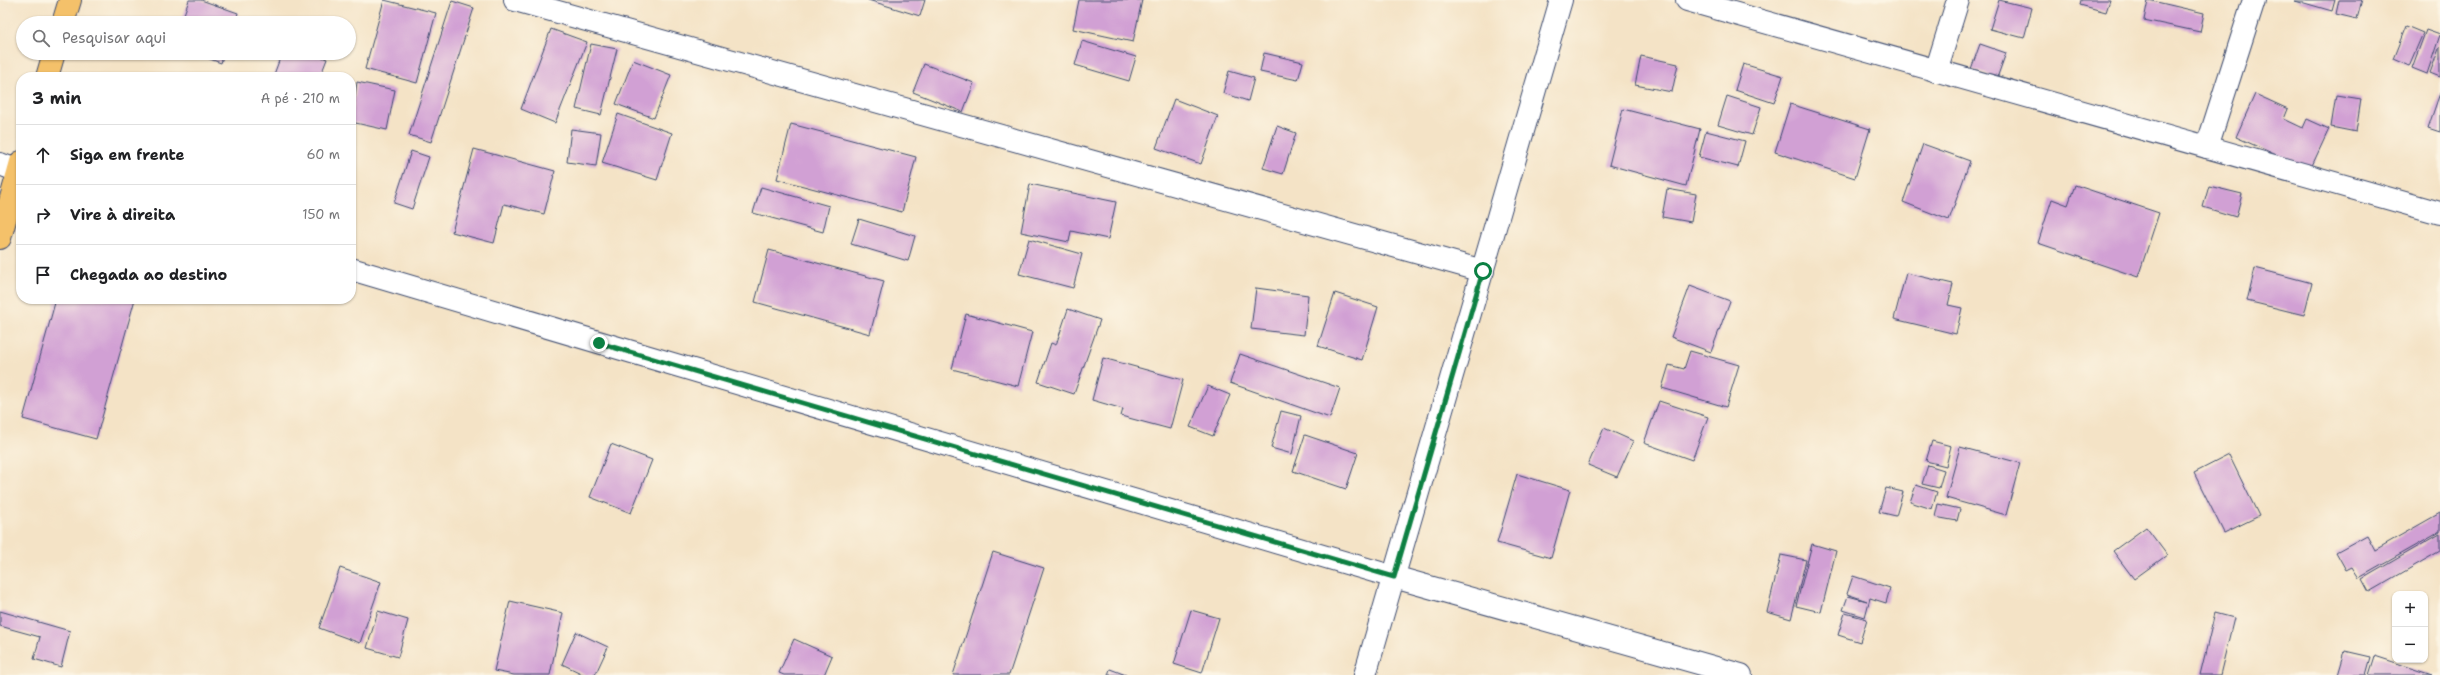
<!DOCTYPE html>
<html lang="pt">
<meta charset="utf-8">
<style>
:root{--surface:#fff;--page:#f6f6f6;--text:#202124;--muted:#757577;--line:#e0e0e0}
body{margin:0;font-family:"Shantell Sans",sans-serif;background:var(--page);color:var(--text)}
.controls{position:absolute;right:12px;bottom:12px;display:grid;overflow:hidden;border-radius:8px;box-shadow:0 1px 3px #0004}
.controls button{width:36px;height:36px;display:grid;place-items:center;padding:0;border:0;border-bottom:1px solid var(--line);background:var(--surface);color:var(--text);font:20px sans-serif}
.stop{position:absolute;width:12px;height:12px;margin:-9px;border:3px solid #0b8043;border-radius:50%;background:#fff}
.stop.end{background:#0b8043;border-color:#fff;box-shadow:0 1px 4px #0008}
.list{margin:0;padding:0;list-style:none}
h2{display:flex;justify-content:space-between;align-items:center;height:52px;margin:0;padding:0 16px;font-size:17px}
h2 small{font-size:13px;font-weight:400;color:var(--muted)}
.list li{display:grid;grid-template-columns:26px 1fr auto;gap:12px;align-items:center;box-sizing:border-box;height:60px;padding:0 16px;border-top:1px solid var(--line)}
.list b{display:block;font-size:15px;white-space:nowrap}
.list em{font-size:13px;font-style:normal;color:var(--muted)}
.icon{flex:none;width:22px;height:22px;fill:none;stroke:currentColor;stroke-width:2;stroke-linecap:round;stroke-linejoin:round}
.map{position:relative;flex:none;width:2440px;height:675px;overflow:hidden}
.search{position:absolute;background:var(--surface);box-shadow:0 1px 3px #0004;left:16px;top:16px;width:340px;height:44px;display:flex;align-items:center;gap:10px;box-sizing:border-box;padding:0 14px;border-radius:22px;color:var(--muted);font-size:15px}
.panel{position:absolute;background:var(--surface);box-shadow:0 1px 3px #0004;left:16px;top:72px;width:340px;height:232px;border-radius:16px}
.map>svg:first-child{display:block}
.building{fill:#d1a0d4}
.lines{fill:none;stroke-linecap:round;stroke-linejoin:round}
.minor-casing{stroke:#3c4a6e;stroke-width:24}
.major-casing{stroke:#3c4a6e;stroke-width:24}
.minor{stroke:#fff;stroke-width:22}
.major{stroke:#f4c16a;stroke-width:22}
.route{stroke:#0b8043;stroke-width:5}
</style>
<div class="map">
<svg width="2440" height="675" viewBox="0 0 2440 675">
<rect width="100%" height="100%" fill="#fcf5e5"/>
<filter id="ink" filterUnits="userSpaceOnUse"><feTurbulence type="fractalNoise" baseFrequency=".025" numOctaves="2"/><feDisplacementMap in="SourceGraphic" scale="8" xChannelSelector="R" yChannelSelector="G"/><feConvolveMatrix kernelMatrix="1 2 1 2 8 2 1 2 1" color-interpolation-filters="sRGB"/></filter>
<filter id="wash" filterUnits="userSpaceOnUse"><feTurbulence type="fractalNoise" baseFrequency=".012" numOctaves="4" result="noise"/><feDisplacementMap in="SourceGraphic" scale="16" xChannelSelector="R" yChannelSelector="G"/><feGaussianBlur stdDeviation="0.9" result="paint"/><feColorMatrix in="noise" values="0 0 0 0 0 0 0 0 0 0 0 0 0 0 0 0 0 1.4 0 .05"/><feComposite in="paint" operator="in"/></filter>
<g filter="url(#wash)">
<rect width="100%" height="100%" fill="#f4e3c6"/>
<g id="blocks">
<!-- building -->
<g class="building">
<path d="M 189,0 L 201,0 L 238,13 L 235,23 L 181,23 Z"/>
<path d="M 384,0 L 436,13 L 417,83 L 365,69 Z"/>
<path d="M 868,0 L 925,0 L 920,16 Z"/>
<path d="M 1079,0 L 1142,0 L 1133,42 L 1073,29 Z"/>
<path d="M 1999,0 L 2032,8 L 2024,38 L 1990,29 Z"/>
<path d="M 2081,0 L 2110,0 L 2106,12 L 2080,5 Z"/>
<path d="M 2148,0 L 2204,13 L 2200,32 L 2144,20 Z"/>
<path d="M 2294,0 L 2335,0 L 2332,11 Z"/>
<path d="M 2339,0 L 2362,0 L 2357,19 L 2336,14 Z"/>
<path d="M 452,1 L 474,8 L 431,142 L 409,135 Z"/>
<path d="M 2406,26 L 2423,33 L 2409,66 L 2393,59 Z"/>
<path d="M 551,29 L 587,42 L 555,123 L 521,109 Z"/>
<path d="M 2426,30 L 2440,35 L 2427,74 L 2412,68 Z"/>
<path d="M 1082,41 L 1136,57 L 1129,81 L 1075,65 Z"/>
<path d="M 591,44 L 617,49 L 601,115 L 576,109 Z"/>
<path d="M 1980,44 L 2006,53 L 1997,78 L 1971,69 Z"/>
<path d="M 2440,46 L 2440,77 L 2430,73 Z"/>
<path d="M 193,53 L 224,53 L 221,63 Z"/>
<path d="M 282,53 L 311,53 L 327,59 L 320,77 L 273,77 Z"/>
<path d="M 1264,53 L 1303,62 L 1298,80 L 1260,72 Z"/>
<path d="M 1641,56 L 1678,64 L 1672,92 L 1635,85 Z"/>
<path d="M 633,60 L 671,75 L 654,118 L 616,104 Z"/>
<path d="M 924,64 L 974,83 L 963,112 L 913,92 Z"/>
<path d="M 1743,64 L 1783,76 L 1774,103 L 1735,90 Z"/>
<path d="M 1229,71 L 1254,78 L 1248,101 L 1223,93 Z"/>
<path d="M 357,82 L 395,90 L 387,130 L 351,122 Z"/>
<path d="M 2440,93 L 2440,132 L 2428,128 Z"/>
<path d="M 2255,94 L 2288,109 L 2284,119 L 2303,128 L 2307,119 L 2329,129 L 2310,170 L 2236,137 Z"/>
<path d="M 2336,95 L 2361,99 L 2356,132 L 2331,127 Z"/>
<path d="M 1727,96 L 1761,107 L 1752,135 L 1718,125 Z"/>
<path d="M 1174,99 L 1218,116 L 1201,164 L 1156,148 Z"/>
<path d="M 1790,104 L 1870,129 L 1855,178 L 1775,152 Z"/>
<path d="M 1623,109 L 1700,129 L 1686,186 L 1609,165 Z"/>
<path d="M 618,114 L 672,133 L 657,180 L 602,163 Z"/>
<path d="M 791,124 L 916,157 L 902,212 L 777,179 Z"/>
<path d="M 1277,126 L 1296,133 L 1283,174 L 1263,168 Z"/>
<path d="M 571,129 L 601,133 L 596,166 L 567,162 Z"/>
<path d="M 1706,131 L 1745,141 L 1738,167 L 1699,157 Z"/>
<path d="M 1923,144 L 1970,161 L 1949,220 L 1903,202 Z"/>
<path d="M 474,149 L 555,171 L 544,214 L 504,204 L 494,243 L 452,232 Z"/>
<path d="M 411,151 L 429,157 L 412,209 L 394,203 Z"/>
<path d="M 1030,184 L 1116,202 L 1108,239 L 1071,231 L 1069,242 L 1021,232 Z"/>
<path d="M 2075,185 L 2159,213 L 2138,277 L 2038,243 L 2052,199 L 2068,205 Z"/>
<path d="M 2209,186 L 2242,194 L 2236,217 L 2203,207 Z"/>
<path d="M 761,187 L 829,206 L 823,232 L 753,213 Z"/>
<path d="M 1667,189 L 1696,194 L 1691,222 L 1662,217 Z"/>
<path d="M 859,219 L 915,236 L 908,261 L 851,244 Z"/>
<path d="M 1029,239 L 1082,254 L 1073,288 L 1019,274 Z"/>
<path d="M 769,250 L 884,281 L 870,334 L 755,302 Z"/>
<path d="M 2255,268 L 2312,283 L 2304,315 L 2247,301 Z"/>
<path d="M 1906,273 L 1953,284 L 1948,305 L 1962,308 L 1956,334 L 1894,319 Z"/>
<path d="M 1690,286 L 1730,301 L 1711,352 L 1671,337 Z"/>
<path d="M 1256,288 L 1308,295 L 1304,335 L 1251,329 Z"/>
<path d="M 1335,293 L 1378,307 L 1362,360 L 1318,346 Z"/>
<path d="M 56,299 L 135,299 L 96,439 L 23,419 Z"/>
<path d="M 1068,309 L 1100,320 L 1074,394 L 1038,382 L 1051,343 L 1056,345 Z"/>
<path d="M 966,314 L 1032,332 L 1018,386 L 952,369 Z"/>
<path d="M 1690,351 L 1739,365 L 1726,407 L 1662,388 L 1669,365 L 1684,369 Z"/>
<path d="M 1240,354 L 1340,388 L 1330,418 L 1230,383 Z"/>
<path d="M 1103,358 L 1183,380 L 1170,429 L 1121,416 L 1123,409 L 1092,400 Z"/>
<path d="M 1208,386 L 1230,395 L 1213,436 L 1190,427 Z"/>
<path d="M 1659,401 L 1708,417 L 1692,460 L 1644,443 Z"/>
<path d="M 1281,411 L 1301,416 L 1292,454 L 1271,448 Z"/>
<path d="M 1604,428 L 1633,441 L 1617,477 L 1588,465 Z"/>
<path d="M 1305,435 L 1358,453 L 1346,489 L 1293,471 Z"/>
<path d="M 1932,441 L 1951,446 L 1946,466 L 1926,461 Z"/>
<path d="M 611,444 L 652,460 L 631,513 L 590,497 Z"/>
<path d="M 1960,447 L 2020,463 L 2006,515 L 1946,498 Z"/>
<path d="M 2229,455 L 2259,516 L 2224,533 L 2194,473 Z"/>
<path d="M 1928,465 L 1944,470 L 1939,488 L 1922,484 Z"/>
<path d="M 1517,474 L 1570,490 L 1551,558 L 1497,543 Z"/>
<path d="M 1916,485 L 1937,492 L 1932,509 L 1910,502 Z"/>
<path d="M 1886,488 L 1903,492 L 1896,516 L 1879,512 Z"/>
<path d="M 1938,504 L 1960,509 L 1957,521 L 1935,517 Z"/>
<path d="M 2440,513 L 2440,532 L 2359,578 L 2352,567 L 2346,570 L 2336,552 L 2367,535 L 2375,550 Z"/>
<path d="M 2146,527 L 2167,555 L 2134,579 L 2113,551 Z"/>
<path d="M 2440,534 L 2440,551 L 2369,592 L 2362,579 Z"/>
<path d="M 1812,544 L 1836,551 L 1821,612 L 1796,606 Z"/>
<path d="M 993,552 L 1044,568 L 1009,675 L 953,675 Z"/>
<path d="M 1781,555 L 1806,560 L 1791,619 L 1767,612 Z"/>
<path d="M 340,568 L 381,582 L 360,643 L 319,628 Z"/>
<path d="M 1853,576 L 1890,588 L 1886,603 L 1870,598 L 1865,617 L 1843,610 L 1848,596 L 1867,601 L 1847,594 Z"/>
<path d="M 510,601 L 563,613 L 550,675 L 514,675 L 494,671 Z"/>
<path d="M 1191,610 L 1219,618 L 1202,673 L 1174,664 Z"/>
<path d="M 0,611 L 70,631 L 61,667 L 34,659 L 40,637 L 0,626 Z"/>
<path d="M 378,611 L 408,620 L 398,657 L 367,648 Z"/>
<path d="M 1845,613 L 1867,619 L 1860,642 L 1838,635 Z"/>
<path d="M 2215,613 L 2234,618 L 2220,675 L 2200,675 Z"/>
<path d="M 576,632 L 608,647 L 595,675 L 585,675 L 562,664 Z"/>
<path d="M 794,639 L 832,656 L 824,675 L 784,675 L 779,673 Z"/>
<path d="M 2345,651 L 2371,657 L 2366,675 L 2338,675 Z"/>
<path d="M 2375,656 L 2433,675 L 2369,675 Z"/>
<path d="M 1110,669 L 1126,675 L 1108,675 Z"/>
</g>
</g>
</g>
<g filter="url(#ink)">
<use href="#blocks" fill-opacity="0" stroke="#3c4a6e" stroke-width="1"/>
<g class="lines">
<defs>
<g id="minor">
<path d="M 515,0 L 1483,271"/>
<path d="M 1687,0 L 2440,213"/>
<path d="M 1936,71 L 1958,0"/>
<path d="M 2207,147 L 2254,0"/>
<path d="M 0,164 L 21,172"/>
<path d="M 351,269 L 1394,577 L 1741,675"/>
<path d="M 1365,675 L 1561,0"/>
</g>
<g id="major">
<path d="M 63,23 L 70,0"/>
<path d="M 47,77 L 54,53"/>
<path d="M 0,238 L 21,162"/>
</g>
</defs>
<!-- minor casing -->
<use href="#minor" class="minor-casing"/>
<!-- major casing -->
<use href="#major" class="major-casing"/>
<!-- minor -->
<use href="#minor" class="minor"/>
<!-- major -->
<use href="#major" class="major"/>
</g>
</g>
<g class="lines" filter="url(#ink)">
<!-- route -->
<path class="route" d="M 599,343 L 1394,577 L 1483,271"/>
</g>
</svg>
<div class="controls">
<button>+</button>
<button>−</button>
</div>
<div class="stop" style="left:1483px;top:271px"></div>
<div class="stop end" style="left:599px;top:343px"></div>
<div class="search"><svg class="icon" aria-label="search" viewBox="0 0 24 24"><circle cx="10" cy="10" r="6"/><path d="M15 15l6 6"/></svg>Pesquisar aqui</div>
<section class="panel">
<h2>3 min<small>A pé · 210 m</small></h2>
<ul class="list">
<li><svg class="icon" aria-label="ahead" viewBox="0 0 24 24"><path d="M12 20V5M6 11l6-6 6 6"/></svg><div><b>Siga em frente</b></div><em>60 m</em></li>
<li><svg class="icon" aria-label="right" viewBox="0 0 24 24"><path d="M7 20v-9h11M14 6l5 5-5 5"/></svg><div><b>Vire à direita</b></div><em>150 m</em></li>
<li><svg class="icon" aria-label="arrive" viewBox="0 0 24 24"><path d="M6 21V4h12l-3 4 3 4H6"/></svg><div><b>Chegada ao destino</b></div></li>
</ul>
</section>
</div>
